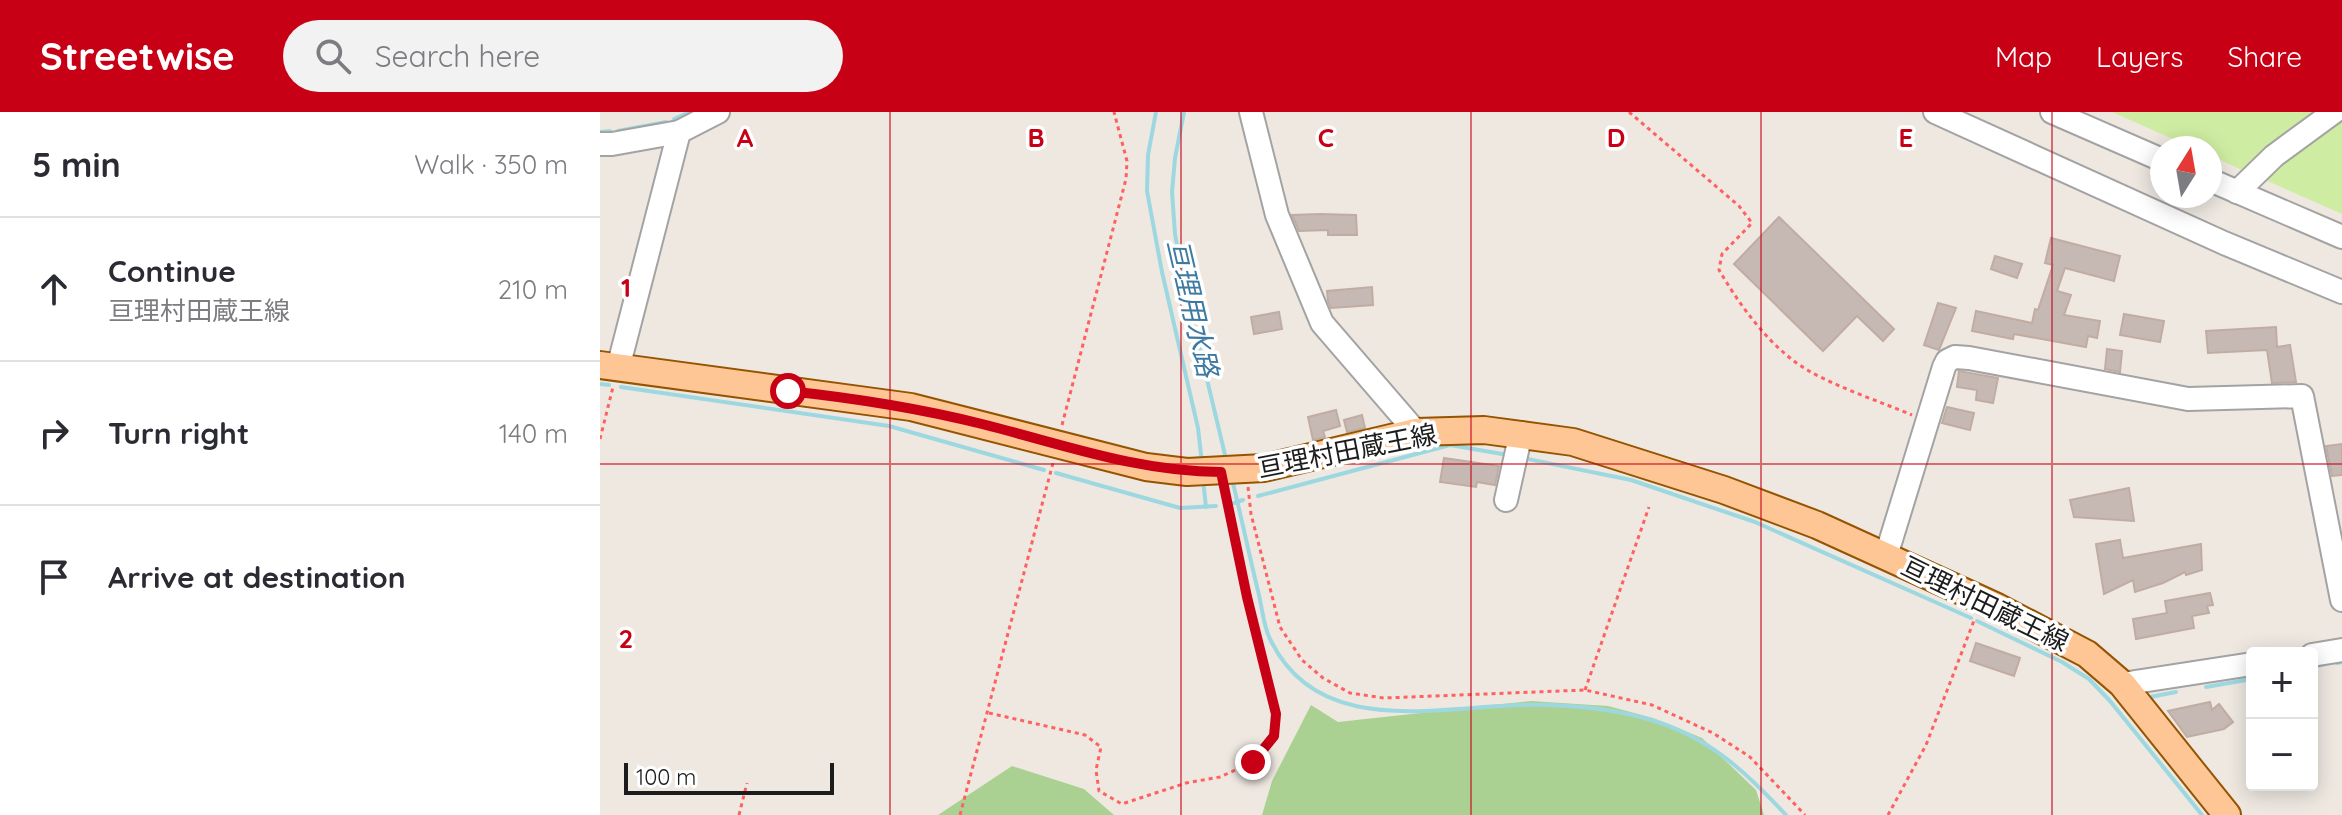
<!DOCTYPE html>
<meta charset="utf-8">
<style>
:root{--surface:#fff;--page:#f2f2f3;--text:#2b2b33;--muted:#7c7c81;--line:#e1e1e2;--accent:#c80015}
body{margin:0;font-family:Quicksand,"Noto Sans JP",sans-serif;background:var(--page);color:var(--text)}
.controls{position:absolute;right:24px;bottom:24px;display:grid;overflow:hidden;border-radius:8px;box-shadow:0 4px 20px #0003}
.controls button{width:72px;height:72px;display:grid;place-items:center;padding:0;border:0;border-bottom:2px solid var(--line);background:var(--surface);color:var(--text);font:40px sans-serif}
.compass{position:absolute;left:1550px;top:24px;width:72px;height:72px;border-radius:50%;background:var(--surface);box-shadow:0 4px 20px #0003;rotate:11deg}
.scale{position:absolute;left:24px;bottom:20px;width:210px;box-sizing:border-box;padding-left:8px;border:4px solid #1c1c1c;border-top:0;font-size:22px;line-height:28px;white-space:nowrap;color:#1c1c1c;-webkit-text-stroke:6px #fff;paint-order:stroke}
.stop{position:absolute;width:24px;height:24px;margin:-18px;border:6px solid #c80015;border-radius:50%;background:#fff}
.stop.end{background:#c80015;border-color:#fff;box-shadow:0 2px 8px #0008}
.list{margin:0;padding:0;list-style:none}
h2{display:flex;justify-content:space-between;align-items:center;height:104px;margin:0;padding:0 32px;font-size:34px}
h2 small{font-size:26px;font-weight:400;color:var(--muted)}
.list li{display:grid;grid-template-columns:52px 1fr auto;gap:24px;align-items:center;box-sizing:border-box;height:144px;padding:0 32px;border-top:2px solid var(--line)}
.list b{display:block;font-size:30px;white-space:nowrap}
.list p{margin:0;font-size:26px;white-space:nowrap;color:var(--muted)}
.list em{font-size:26px;font-style:normal;color:var(--muted)}
.icon{flex:none;width:44px;height:44px;fill:none;stroke:currentColor;stroke-width:2;stroke-linecap:round;stroke-linejoin:round}
.map{position:relative;flex:none;width:1742px;height:703px;overflow:hidden}
header{display:flex;align-items:center;gap:48px;box-sizing:border-box;height:112px;padding:0 40px;background:var(--accent);color:#fff}
header strong{font-size:38px}
nav{display:flex;gap:44px;margin-inline-start:auto;font-size:28px}
.search{width:560px;height:72px;background:var(--page);display:flex;align-items:center;gap:20px;box-sizing:border-box;padding:0 28px;border-radius:44px;color:var(--muted);font-size:30px}
main{display:flex}
aside{flex:1;background:var(--surface)}
.map>svg:first-child{display:block}
.grass{fill:#cfeda2}
.forest{fill:#abd192}
.lines{fill:none;stroke-linecap:round;stroke-linejoin:round}
.stream{stroke:#9dd8e0;stroke-width:4}
.building{fill:#c6b9b4;stroke:#c1aca2;stroke-width:2}
.minor-casing{stroke:#a3a3a3;stroke-width:26}
.major-casing{stroke:#945400;stroke-width:30}
.path{stroke:#ff6161;stroke-width:3;stroke-dasharray:4 4;stroke-linecap:butt}
.minor{stroke:#fff;stroke-width:22}
.major{stroke:#ffc695;stroke-width:26}
.route{stroke:#c80015;stroke-width:10}
.grid{fill:none;stroke:#c80015;stroke-width:2;stroke-opacity:0.55}
.labels{text-anchor:middle;stroke-width:7;stroke-linejoin:round;paint-order:stroke}
.street-label{font-size:26px;fill:#1c1c1c;stroke:#fff}
.water-label{font-size:28px;font-style:italic;fill:#3d7aa2;stroke:#fff}
.grid-label{font-size:26px;text-anchor:middle;font-weight:bold;fill:#c80015;stroke:#fff;stroke-width:7;stroke-linejoin:round;paint-order:stroke}
</style>
<header>
<strong>Streetwise</strong>
<div class="search"><svg class="icon" aria-label="search" viewBox="0 0 24 24"><circle cx="10" cy="10" r="6"/><path d="M15 15l6 6"/></svg>Search here</div>
<nav><a>Map</a><a>Layers</a><a>Share</a></nav>
</header>
<main>
<aside>
<h2>5 min<small>Walk · 350 m</small></h2>
<ul class="list">
<li><svg class="icon" aria-label="ahead" viewBox="0 0 24 24"><path d="M12 20V5M6 11l6-6 6 6"/></svg><div><b>Continue</b><p>亘理村田蔵王線</p></div><em>210 m</em></li>
<li><svg class="icon" aria-label="right" viewBox="0 0 24 24"><path d="M7 20v-9h11M14 6l5 5-5 5"/></svg><div><b>Turn right</b></div><em>140 m</em></li>
<li><svg class="icon" aria-label="arrive" viewBox="0 0 24 24"><path d="M6 21V4h12l-3 4 3 4H6"/></svg><div><b>Arrive at destination</b></div></li>
</ul>
</aside>
<div class="map">
<svg width="1742" height="703" viewBox="0 0 1742 703">
<rect width="100%" height="100%" fill="#eee8e1"/>
<!-- grass -->
<g class="grass">
<path d="M 1512,0 L 1718,0 L 1644,59 L 1610,43 L 1610,36 L 1593,36 Z"/>
<path d="M 1742,6 L 1742,102 L 1663,67 Z"/>
</g>
<!-- forest -->
<g class="forest">
<path d="M 931,589 L 1008,594 L 1053,606 L 1102,626 L 1156,678 L 1164,703 L 662,703 L 672,669 L 711,593 L 738,610 Z"/>
<path d="M 412,654 L 484,677 L 514,703 L 338,703 Z"/>
</g>
<g class="lines">
<!-- stream -->
<g class="stream">
<path d="M 556,0 L 548,43 L 547,79 L 562,160 L 598,316 L 602,351"/>
<path d="M 584,0 L 575,46 L 572,80 L 575,122 L 583,167 L 626,347"/>
<path d="M 74,7 L 90,0"/>
<path d="M 18,19 L 66,10"/>
<path d="M 0,20 L 10,19"/>
<path d="M 0,272 L 9,273"/>
<path d="M 21,275 L 289,314 L 444,358"/>
<path d="M 923,346 L 1031,368 L 1155,410 L 1371,506"/>
<path d="M 456,361 L 580,396 L 616,394"/>
<path d="M 632,367 C 641,404 649,442 658,479 C 662,494 663,513 670,527 C 717,626 834,595 921,593 C 963,592 1008,596 1048,607 C 1108,624 1145,659 1186,703"/>
<path d="M 603,368 L 606,395"/>
<path d="M 658,384 L 850,333 L 908,343"/>
<path d="M 634,391 L 643,388"/>
<path d="M 1377,509 L 1462,550 L 1489,567 L 1510,589 L 1602,703"/>
<path d="M 1737,551 L 1742,550"/>
<path d="M 1712,555 L 1725,552"/>
<path d="M 1606,575 L 1652,567"/>
<path d="M 1550,585 L 1576,580"/>
</g>
</g>
<!-- building -->
<g class="building">
<path d="M 720,102 L 756,103 L 757,123 L 728,123 L 728,118 L 699,119 L 692,103 Z"/>
<path d="M 1179,105 L 1294,217 L 1283,229 L 1257,204 L 1223,239 L 1134,152 Z"/>
<path d="M 1451,126 L 1520,144 L 1514,169 L 1465,156 L 1457,179 L 1471,183 L 1464,203 L 1500,209 L 1497,226 L 1488,224 L 1486,235 L 1414,222 L 1413,227 L 1372,219 L 1376,199 L 1432,211 L 1435,197 L 1438,198 L 1453,153 L 1445,151 Z"/>
<path d="M 1395,144 L 1422,152 L 1417,166 L 1391,157 Z"/>
<path d="M 772,175 L 773,193 L 731,196 L 728,189 L 727,179 Z"/>
<path d="M 1338,191 L 1356,196 L 1339,238 L 1324,233 Z"/>
<path d="M 679,200 L 682,217 L 654,222 L 651,205 Z"/>
<path d="M 1524,202 L 1564,209 L 1560,230 L 1520,223 Z"/>
<path d="M 1676,215 L 1677,235 L 1690,233 L 1696,270 L 1672,271 L 1667,238 L 1608,241 L 1606,219 Z"/>
<path d="M 1507,237 L 1522,239 L 1520,260 L 1505,257 Z"/>
<path d="M 1359,259 L 1398,266 L 1393,291 L 1376,288 L 1377,278 L 1357,275 Z"/>
<path d="M 1347,295 L 1374,301 L 1370,318 L 1342,311 Z"/>
<path d="M 736,298 L 740,314 L 723,319 L 725,325 L 713,328 L 708,305 Z"/>
<path d="M 762,303 L 765,316 L 747,320 L 744,308 Z"/>
<path d="M 1742,332 L 1742,363 L 1732,364 L 1726,334 Z"/>
<path d="M 844,346 L 899,354 L 895,373 L 877,370 L 876,375 L 840,370 Z"/>
<path d="M 1529,376 L 1534,409 L 1474,405 L 1470,388 Z"/>
<path d="M 1520,428 L 1523,446 L 1601,432 L 1602,458 L 1586,463 L 1585,460 L 1563,471 L 1535,480 L 1533,468 L 1504,482 L 1496,432 Z"/>
<path d="M 1610,481 L 1613,493 L 1607,494 L 1609,501 L 1592,504 L 1594,516 L 1536,527 L 1533,507 L 1567,501 L 1565,489 Z"/>
<path d="M 1376,531 L 1420,546 L 1414,564 L 1370,549 Z"/>
<path d="M 1610,590 L 1612,598 L 1619,592 L 1633,610 L 1624,617 L 1587,625 L 1568,599 Z"/>
</g>
<g class="lines">
<defs>
<g id="minor">
<path d="M 651,0 L 677,103 L 722,211 L 816,320"/>
<path d="M 1335,0 L 1624,131 L 1742,180"/>
<path d="M 1452,0 L 1562,48"/>
<path d="M 0,32 L 12,32 L 79,20 L 118,0"/>
<path d="M 1610,68 L 1742,125"/>
<path d="M 1637,80 L 1674,44 L 1734,0"/>
<path d="M 18,256 L 79,20"/>
<path d="M 906,388 L 921,321"/>
<path d="M 1286,444 L 1344,255 L 1347,249 L 1355,245 L 1369,246 L 1588,287 L 1702,284 L 1742,488"/>
<path d="M 1712,543 L 1742,538"/>
<path d="M 1522,572 L 1652,552"/>
</g>
<path id="major" d="M 0,253 L 311,295 L 546,355 L 587,360 L 664,356 L 816,320 L 884,318 L 973,330 L 1124,378 L 1217,413 L 1397,495 L 1487,542 L 1522,572 L 1627,703"/>
</defs>
<!-- minor casing -->
<use href="#minor" class="minor-casing"/>
<!-- major casing -->
<use href="#major" class="major-casing"/>
<!-- path -->
<g class="path">
<path d="M 1029,0 L 1139,94 L 1152,111 L 1122,142 L 1119,158 C 1141,195 1171,237 1209,259 C 1239,276 1281,290 1312,303"/>
<path d="M 462,313 L 526,67 L 527,49 L 514,0"/>
<path d="M 0,327 L 13,275"/>
<path d="M 648,375 L 651,402 L 680,515 L 702,548 L 723,566 L 750,581 L 784,586 L 985,578 L 1052,593 L 1113,621 L 1150,645 L 1205,703"/>
<path d="M 985,578 L 1049,395"/>
<path d="M 389,601 L 485,623 L 501,635 L 496,658 L 499,679 L 522,692 L 586,671 L 620,665 L 653,650 L 674,624 L 676,602 L 647,485 L 624,376"/>
<path d="M 139,703 L 147,671"/>
<path d="M 360,703 L 453,351"/>
<path d="M 1288,703 L 1326,633 L 1375,506"/>
</g>
<!-- minor -->
<use href="#minor" class="minor"/>
<!-- major -->
<use href="#major" class="major"/>
</g>
<g class="lines">
<!-- route -->
<path class="route" d="M 188,279 C 254,286 318,296 382,312 C 462,332 538,360 621,360 L 647,485 L 676,602 L 674,624 L 653,650"/>
</g>
<!-- grid -->
<path class="grid" d="M 290,0 L 290,703M 581,0 L 581,703M 871,0 L 871,703M 1161,0 L 1161,703M 1452,0 L 1452,703M 0,352 L 1742,352"/>
<g class="labels">
<!-- street labels -->
<g class="street-label">
<text transform="translate(747 339) rotate(-11)" y="9">亘理村田蔵王線</text>
<text transform="translate(1385 492) rotate(26)" y="9">亘理村田蔵王線</text>
</g>
<!-- water labels -->
<g class="water-label">
<text transform="translate(593 196) rotate(77)" y="10">亘理用水路</text>
</g>
</g>
<g class="grid-label">
<text x="145" y="35">A</text>
<text x="436" y="35">B</text>
<text x="726" y="35">C</text>
<text x="1016" y="35">D</text>
<text x="1306" y="35">E</text>
<text x="26" y="185">1</text>
<text x="26" y="536">2</text>
</g>
</svg>
<div class="controls">
<button>+</button>
<button>−</button>
</div>
<svg class="compass" viewBox="-18 -18 36 36"><path d="M0-13l5 13h-10z" fill="#e53935"/><path d="M0 13l5-13h-10z" fill="#7c7c81"/></svg>
<div class="scale">100 m</div>
<div class="stop" style="left:188px;top:279px"></div>
<div class="stop end" style="left:653px;top:650px"></div>
</div>
</main>
